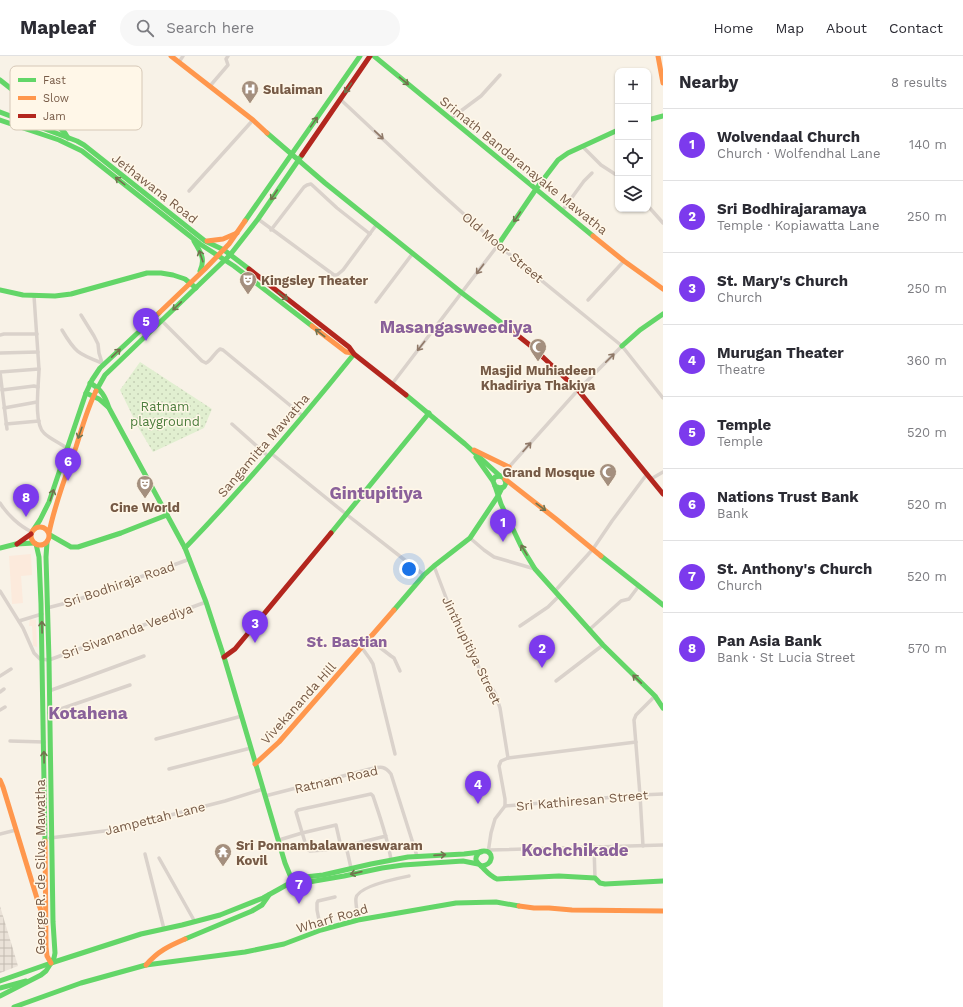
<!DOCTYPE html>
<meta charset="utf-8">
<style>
:root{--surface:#fff;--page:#f7f7f7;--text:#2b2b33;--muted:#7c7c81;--line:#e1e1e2;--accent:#7c3aed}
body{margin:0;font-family:"Work Sans",sans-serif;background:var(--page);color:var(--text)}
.controls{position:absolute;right:12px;top:12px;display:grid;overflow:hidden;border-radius:8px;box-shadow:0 1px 3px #0004}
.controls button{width:36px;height:36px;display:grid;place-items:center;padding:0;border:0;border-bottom:1px solid var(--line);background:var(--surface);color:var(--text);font:20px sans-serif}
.you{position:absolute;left:409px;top:513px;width:14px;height:14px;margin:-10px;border:3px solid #fff;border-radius:50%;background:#1a73e8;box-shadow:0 0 0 6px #1a73e833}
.badge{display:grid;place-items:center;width:26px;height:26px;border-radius:50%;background:var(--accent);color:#fff;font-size:13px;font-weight:700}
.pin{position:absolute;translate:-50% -33px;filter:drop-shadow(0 1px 2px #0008)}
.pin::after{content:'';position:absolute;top:21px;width:14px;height:12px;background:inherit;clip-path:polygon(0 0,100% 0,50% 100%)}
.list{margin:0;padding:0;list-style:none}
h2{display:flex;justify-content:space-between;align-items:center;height:52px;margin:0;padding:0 16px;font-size:17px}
h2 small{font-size:13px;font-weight:400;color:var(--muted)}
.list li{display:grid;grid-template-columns:26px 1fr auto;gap:12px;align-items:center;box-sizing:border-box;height:72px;padding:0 16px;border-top:1px solid var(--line)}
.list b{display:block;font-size:15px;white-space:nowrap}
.list p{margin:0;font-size:13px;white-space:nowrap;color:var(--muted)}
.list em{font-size:13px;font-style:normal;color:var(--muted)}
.icon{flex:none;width:22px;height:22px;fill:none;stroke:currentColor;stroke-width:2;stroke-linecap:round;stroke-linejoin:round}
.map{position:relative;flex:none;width:663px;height:951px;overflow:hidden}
header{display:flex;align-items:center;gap:24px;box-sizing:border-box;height:56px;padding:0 20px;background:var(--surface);border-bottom:1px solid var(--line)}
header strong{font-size:19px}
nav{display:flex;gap:22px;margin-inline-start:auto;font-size:14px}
.search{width:280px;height:36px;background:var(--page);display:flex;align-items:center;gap:10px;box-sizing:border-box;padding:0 14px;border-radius:22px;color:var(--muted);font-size:15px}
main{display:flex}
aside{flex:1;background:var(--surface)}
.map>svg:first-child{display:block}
.commercial{fill:#fceadc}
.industrial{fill:url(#industrial-grid)}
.grass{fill:url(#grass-dots)}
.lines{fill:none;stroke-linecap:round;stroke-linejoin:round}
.street{stroke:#dad2cb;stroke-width:3.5}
.fast{stroke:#63d668;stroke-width:5}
.slow{stroke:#ff974d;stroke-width:5}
.jam{stroke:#b3261e;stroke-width:5}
.oneway{stroke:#72734d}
.oneway2{stroke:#8f7867}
.labels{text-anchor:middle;stroke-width:3;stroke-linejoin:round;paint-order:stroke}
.poi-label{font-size:13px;font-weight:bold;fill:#765a46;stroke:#fff7e8;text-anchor:start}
.street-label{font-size:13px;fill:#765a46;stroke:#fff7e8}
.park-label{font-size:13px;fill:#4c7d3d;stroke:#fff7e8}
.quarter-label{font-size:15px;font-weight:bold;fill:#8a619a;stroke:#fff7e8}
.district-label{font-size:17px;font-weight:bold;fill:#8a619a;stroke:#fff7e8}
.key{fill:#fff7e8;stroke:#d6c8b7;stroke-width:1}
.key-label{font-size:11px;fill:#765a46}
</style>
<header>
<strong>Mapleaf</strong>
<div class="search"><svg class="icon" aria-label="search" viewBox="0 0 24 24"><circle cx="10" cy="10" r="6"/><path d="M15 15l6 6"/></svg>Search here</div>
<nav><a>Home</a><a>Map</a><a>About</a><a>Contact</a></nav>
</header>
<main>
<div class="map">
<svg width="663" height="951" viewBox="0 0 663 951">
<defs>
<pattern id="industrial-grid" width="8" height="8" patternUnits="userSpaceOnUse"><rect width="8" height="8" fill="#eae2d8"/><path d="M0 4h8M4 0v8" fill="none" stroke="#c2bab1"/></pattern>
<pattern id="grass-dots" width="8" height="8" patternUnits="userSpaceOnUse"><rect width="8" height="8" fill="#e1efd0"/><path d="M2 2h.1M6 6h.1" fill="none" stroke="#c4cfb4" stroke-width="1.8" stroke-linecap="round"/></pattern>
</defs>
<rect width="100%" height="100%" fill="#f8f2e7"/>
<!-- commercial -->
<g class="commercial">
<path d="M 31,498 L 32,519 L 21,520 L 23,547 L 12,548 L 9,500 Z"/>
<path d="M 30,563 L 36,564 L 37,591 L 33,590 L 32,570 L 29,570 Z"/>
</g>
<!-- industrial -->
<path class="industrial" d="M 0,850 L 18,910 L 0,917 Z"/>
<!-- grass -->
<path class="grass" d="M 140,306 L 212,353 L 204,372 L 153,396 L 138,371 L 120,334 Z"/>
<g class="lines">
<!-- street -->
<g class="street">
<path d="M 179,6 L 183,0"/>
<path d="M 210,30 L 228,9 L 226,3 L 228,0"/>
<path d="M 340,43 L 435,132 L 498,189 L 622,290 L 663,342"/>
<path d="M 450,63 L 481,40 L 500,19"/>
<path d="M 582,90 L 601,109 L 618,120"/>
<path d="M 189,135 L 253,64"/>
<path d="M 648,150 L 663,167"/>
<path d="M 562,155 L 584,125 L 592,117"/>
<path d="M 258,163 L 334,219 L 337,219 L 343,214 L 377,168"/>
<path d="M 271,174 L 304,131 L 307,129 L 311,128 L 337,152 L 370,178"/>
<path d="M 34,240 L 39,313 C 39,327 33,367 44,377 C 50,383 60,387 67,392"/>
<path d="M 588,244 L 624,205"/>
<path d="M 376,246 L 413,197"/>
<path d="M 81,259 L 94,280 L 98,288 L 99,297 L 103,310"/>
<path d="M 162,265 L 202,305 L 206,307 C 212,304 214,297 220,293 L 223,294 L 303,360"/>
<path d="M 62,274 C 75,296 78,298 102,307"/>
<path d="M 0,279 L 4,278 L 37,278"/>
<path d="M 0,297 L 38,296"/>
<path d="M 392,328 L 498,189"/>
<path d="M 2,334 L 34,330 L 38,331"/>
<path d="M 4,352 L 37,346"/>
<path d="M 6,368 L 39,365"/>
<path d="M 232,368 L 269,401"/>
<path d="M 7,373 L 0,316 L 39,313"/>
<path d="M 272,398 L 346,458 L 424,519"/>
<path d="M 501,420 L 578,334 L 622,290"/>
<path d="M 651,423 L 663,416"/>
<path d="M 0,447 C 7,458 19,470 32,476"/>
<path d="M 470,482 L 484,494 L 494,501 L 535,513"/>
<path d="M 434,510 L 450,552 L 481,616 L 495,637 L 500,652 L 508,702"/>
<path d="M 0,535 L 23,572 L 34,597 L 40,603 L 49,604 L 206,546"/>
<path d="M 555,535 L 593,493 L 612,465 L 647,418"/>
<path d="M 47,552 L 74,545 L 190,503"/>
<path d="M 19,565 L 42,558"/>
<path d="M 520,570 L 548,551 L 559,540"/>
<path d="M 589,574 L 621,545 L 629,543 L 638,531"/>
<path d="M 369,583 L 391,600 L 394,602 L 400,615"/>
<path d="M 362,592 L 370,603 L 373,608 L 395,698"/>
<path d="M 0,620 L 11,613"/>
<path d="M 556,625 L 603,589"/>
<path d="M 49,635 L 144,600"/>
<path d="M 0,636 L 4,633"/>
<path d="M 0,654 L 5,651"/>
<path d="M 49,657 L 130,629"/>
<path d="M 156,683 L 242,660"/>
<path d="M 10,685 L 44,686"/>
<path d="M 169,713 L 251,692"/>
<path d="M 265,740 L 370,713 C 380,711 384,709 391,718 L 417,800"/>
<path d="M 505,750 L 505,743 L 499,710 L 501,705 L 508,702 L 636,686"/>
<path d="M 0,778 L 16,774"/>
<path d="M 386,780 L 346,790 L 324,794 L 310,795 L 307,793 L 296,756 L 298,754 L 371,738 L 373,740 C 380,761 388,783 391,804"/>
<path d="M 50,782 L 112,774 L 225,745 L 263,733"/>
<path d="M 279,784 L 302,777 L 336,769 L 341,791"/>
<path d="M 346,790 L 351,812"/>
<path d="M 643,790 L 640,739 L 634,664 L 636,659 L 655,640"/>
<path d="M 594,791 L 595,822"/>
<path d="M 489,794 L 663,789"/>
<path d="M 488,797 L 491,777 L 495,763 L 505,750 L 640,739 L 663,738"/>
<path d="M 145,798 L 164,873"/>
<path d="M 159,802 L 195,866"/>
<path d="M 358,864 C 358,859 355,846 356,842 C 358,830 399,822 409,820"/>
<path d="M 321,874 L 317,854 L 317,847 L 318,845 L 335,841"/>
</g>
<!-- fast -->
<g class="fast">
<path d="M 374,0 L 593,180"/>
<path d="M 0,24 L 57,69 L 65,77 L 68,82"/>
<path d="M 0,56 L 77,85 L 84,89 L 205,185 L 224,194 L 249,213"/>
<path d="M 0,64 L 59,84 L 82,95 L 200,188 L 234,210 L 312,270"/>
<path d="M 648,64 L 663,60"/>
<path d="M 267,77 L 325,127 L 462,237 L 507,271"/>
<path d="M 245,165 L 360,0"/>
<path d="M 194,185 C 200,196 206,202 200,215"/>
<path d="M 498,189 L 536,133 L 558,104 L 568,97 L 618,74"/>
<path d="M 0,234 L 23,239 L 55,240 L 71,238 L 147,217 L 161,217 L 173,219 L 185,223 L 196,232"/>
<path d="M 622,290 L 640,274 L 663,258"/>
<path d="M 90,327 C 101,333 105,340 109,352 L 185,492 L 206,546 L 224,601 L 285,807 L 292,824 L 295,826"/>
<path d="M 96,335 L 105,319 L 230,199 L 258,163 L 302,99"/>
<path d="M 86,337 L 99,343 L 108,351"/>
<path d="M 406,339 L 465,388 L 500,420"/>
<path d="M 476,401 L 493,425 L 495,430 L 500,432 L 504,431 L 506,427 L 504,422 L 500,420 L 495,421 L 493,425"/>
<path d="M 495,430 L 501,448 L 521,490 L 535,513 L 603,589 L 655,640 L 663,652"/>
<path d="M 34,473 L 40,464 L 49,446 L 86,337 L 92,324 L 100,312 L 159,257"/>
<path d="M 331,477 L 429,357"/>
<path d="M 50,479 L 71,491 L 78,491 L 121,477 L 167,459"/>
<path d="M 47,486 L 46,501 L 49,604 L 53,866 L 55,897 L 54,902 L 51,907"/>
<path d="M 36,488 L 39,501 L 41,548 L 45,785"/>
<path d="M 0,492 L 16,488 L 34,487"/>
<path d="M 185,492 C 245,430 300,365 354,298"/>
<path d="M 601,500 L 663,549"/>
<path d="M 394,554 L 424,519 L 434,510 L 470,482 L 498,440 L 502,432"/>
<path d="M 481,810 C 493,810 495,795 484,795 C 482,795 479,796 478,798 C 473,804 478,807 482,811 C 487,816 490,820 497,823 L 559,820 L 595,822 L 600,827 L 605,828 L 663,825"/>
<path d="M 290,827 L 292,824 L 296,822 L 323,819 L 371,808 L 408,801 L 464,798 L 481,796"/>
<path d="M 290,827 L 303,827 L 344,820 L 382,812 L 403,809 L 463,805 L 478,808"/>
<path d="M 185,883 L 252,855 L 262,849 L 269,839"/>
<path d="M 0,925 L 51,907 L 141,878 L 182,869 L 220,859 L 263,842 L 290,827"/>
<path d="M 0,932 L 26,925"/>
<path d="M 0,940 L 41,919 L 46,915 L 51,907"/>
<path d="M 14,951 L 81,927 L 146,909 L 245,896 L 284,888 L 321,874 L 358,864 L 456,847 L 496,846 L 519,850"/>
</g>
<!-- slow -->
<g class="slow">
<path d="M 171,0 L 253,64 L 267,77"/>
<path d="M 658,0 L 663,27"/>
<path d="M 593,180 L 624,205 L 663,233"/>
<path d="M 207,185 L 223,183 L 237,177"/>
<path d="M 159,257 L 205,213 L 229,188 L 245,165"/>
<path d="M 312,270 L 346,296 L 353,297"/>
<path d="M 474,394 L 509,411"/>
<path d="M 505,423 L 556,463 L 601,500"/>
<circle cx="40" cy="480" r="9"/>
<path d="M 49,477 C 55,447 66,419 76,391 C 82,372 87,353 96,335"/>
<path d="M 255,708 L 279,686 L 394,554"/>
<path d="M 0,724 L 3,731 L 39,849 L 45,865"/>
<path d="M 45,785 L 46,891 L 47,900 L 51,907"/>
<path d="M 519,850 L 534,852 L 549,852 L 572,854 L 663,855"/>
<path d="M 146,909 C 158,895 169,890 185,883"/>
</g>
<!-- jam -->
<g class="jam">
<path d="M 302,99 L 370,0"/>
<path d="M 249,213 L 349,291 L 354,298 L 406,339"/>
<path d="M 507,271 L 531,290 L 578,334 L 663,438"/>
<path d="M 17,488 L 31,478"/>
<path d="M 224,601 L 235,593 L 331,477"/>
</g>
</g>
<!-- one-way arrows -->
<defs><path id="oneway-shaft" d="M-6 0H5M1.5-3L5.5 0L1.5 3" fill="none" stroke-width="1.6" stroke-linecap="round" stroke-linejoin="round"/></defs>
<g class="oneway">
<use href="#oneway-shaft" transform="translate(404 25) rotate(40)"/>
<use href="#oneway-shaft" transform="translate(348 32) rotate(125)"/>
<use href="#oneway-shaft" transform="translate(314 66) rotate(-55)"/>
<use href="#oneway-shaft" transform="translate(120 125) rotate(-142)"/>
<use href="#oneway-shaft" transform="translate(274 139) rotate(124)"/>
<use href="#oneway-shaft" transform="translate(517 161) rotate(124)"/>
<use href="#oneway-shaft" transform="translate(201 200) rotate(-109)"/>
<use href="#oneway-shaft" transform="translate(283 240) rotate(38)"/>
<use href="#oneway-shaft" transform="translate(177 250) rotate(136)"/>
<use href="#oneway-shaft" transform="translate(320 277) rotate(-142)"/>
<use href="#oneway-shaft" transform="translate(116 297) rotate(-44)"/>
<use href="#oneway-shaft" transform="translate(80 377) rotate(109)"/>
<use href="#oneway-shaft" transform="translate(52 439) rotate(-72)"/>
<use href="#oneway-shaft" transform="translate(541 451) rotate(37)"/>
<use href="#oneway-shaft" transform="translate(524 494) rotate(-121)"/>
<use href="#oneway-shaft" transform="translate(42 571) rotate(-91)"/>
<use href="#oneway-shaft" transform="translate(637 623) rotate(-136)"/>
<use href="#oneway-shaft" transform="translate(44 701) rotate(-91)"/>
<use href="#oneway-shaft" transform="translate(440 799) rotate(-4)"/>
<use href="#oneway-shaft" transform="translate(356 817) rotate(167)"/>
</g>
<g class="oneway2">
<use href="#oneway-shaft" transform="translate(379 79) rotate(43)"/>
<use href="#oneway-shaft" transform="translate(480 213) rotate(127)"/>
<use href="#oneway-shaft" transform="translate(421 290) rotate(128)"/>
<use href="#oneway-shaft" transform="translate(610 302) rotate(-45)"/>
<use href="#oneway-shaft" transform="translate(527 391) rotate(-48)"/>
</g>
<!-- icons -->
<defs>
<symbol id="hospital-pin" viewBox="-11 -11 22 30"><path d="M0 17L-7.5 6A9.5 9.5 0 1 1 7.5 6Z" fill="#a48f7e" stroke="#fff7e8"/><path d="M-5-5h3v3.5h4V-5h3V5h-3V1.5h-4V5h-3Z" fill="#fff"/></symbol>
<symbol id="theatre-pin" viewBox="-11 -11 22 30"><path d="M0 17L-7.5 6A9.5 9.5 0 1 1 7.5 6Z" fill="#a48f7e" stroke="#fff7e8"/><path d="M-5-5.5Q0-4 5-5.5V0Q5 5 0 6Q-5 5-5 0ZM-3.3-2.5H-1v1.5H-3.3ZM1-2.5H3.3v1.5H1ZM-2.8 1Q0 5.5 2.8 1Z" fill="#fff"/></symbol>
<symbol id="mosque-pin" viewBox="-11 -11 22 30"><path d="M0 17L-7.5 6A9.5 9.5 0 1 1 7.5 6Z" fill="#a48f7e" stroke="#fff7e8"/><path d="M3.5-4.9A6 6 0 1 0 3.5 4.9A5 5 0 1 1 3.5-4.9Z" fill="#fff"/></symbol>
<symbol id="temple-pin" viewBox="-11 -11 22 30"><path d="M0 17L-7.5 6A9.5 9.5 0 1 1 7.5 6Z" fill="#a48f7e" stroke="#fff7e8"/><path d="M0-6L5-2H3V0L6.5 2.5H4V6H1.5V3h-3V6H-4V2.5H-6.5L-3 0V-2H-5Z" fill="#fff"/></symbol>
</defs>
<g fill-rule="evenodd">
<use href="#hospital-pin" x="240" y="23" width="20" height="27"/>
<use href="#theatre-pin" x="238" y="214" width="20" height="27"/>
<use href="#mosque-pin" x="528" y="281" width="20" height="27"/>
<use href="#mosque-pin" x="598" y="406" width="20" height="27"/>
<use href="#theatre-pin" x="135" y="418" width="20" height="27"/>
<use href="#temple-pin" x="213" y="786" width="20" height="27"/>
</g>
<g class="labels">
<!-- poi labels -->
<g class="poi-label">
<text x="263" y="38">Sulaiman</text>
<text x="261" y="229">Kingsley Theater</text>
<text x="538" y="319" text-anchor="middle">Masjid Muhiadeen<tspan x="538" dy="15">Khadiriya Thakiya</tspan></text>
<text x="595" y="421" text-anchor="end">Grand Mosque</text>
<text x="145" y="456" text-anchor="middle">Cine World</text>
<text x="236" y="794">Sri Ponnambalawaneswaram<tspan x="236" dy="15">Kovil</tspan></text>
</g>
<!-- street labels -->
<g class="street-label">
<text transform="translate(524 109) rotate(39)" y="5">Srimath Bandaranayake Mawatha</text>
<text transform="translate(155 132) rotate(38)" y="5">Jethawana Road</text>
<text transform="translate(503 191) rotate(40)" y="5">Old Moor Street</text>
<text transform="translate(263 389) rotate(-49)" y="5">Sangamitta Mawatha</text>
<text transform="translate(119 528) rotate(-19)" y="5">Sri Bodhiraja Road</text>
<text transform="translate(127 575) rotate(-20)" y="5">Sri Sivananda Veediya</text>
<text transform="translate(472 594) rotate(64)" y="5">Jinthupitiya Street</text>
<text transform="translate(298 647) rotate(-48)" y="5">Vivekananda Hill</text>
<text transform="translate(336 723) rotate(-13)" y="5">Ratnam Road</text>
<text transform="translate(582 744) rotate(-5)" y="5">Sri Kathiresan Street</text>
<text transform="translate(155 762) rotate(-14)" y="5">Jampettah Lane</text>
<text transform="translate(40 811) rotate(-90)" y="5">George R. de Silva Mawatha</text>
<text transform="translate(332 862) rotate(-16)" y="5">Wharf Road</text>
</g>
<!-- park labels -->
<g class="park-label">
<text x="165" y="355">Ratnam<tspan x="165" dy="15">playground</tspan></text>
</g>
<!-- quarter labels -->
<g class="quarter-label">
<text x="347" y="591">St. Bastian</text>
</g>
<!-- district labels -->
<g class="district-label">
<text x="456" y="277">Masangasweediya</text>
<text x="376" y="443">Gintupitiya</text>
<text x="88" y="663">Kotahena</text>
<text x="575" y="800">Kochchikade</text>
</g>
</g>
<!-- legend -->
<rect x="10" y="10" width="132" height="64" rx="6" class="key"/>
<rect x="18" y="22" width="18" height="4" fill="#63d668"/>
<rect x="18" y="40" width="18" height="4" fill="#ff974d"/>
<rect x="18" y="58" width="18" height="4" fill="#b3261e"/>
<g class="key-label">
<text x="43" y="28">Fast</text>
<text x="43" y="46">Slow</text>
<text x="43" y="64">Jam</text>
</g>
</svg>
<div class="controls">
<button>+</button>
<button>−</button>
<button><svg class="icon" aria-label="locate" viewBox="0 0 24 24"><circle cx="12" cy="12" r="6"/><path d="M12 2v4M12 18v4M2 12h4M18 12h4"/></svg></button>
<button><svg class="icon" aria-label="layers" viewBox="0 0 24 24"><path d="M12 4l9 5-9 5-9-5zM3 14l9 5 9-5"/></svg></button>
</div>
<div class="you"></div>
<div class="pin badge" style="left:503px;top:486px">1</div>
<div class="pin badge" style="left:542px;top:612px">2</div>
<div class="pin badge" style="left:255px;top:587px">3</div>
<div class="pin badge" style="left:478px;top:748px">4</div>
<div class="pin badge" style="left:146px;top:285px">5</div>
<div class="pin badge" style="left:68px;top:425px">6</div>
<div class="pin badge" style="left:299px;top:848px">7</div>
<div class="pin badge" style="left:26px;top:461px">8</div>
</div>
<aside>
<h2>Nearby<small>8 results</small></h2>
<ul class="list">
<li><span class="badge">1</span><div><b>Wolvendaal Church</b><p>Church · Wolfendhal Lane</p></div><em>140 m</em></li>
<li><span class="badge">2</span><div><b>Sri Bodhirajaramaya</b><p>Temple · Kopiawatta Lane</p></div><em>250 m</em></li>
<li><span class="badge">3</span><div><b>St. Mary's Church</b><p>Church</p></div><em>250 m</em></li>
<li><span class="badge">4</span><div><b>Murugan Theater</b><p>Theatre</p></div><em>360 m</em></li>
<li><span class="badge">5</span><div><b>Temple</b><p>Temple</p></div><em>520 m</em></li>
<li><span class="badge">6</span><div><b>Nations Trust Bank</b><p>Bank</p></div><em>520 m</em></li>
<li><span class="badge">7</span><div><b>St. Anthony's Church</b><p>Church</p></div><em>520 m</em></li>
<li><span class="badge">8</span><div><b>Pan Asia Bank</b><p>Bank · St Lucia Street</p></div><em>570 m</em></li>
</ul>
</aside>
</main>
